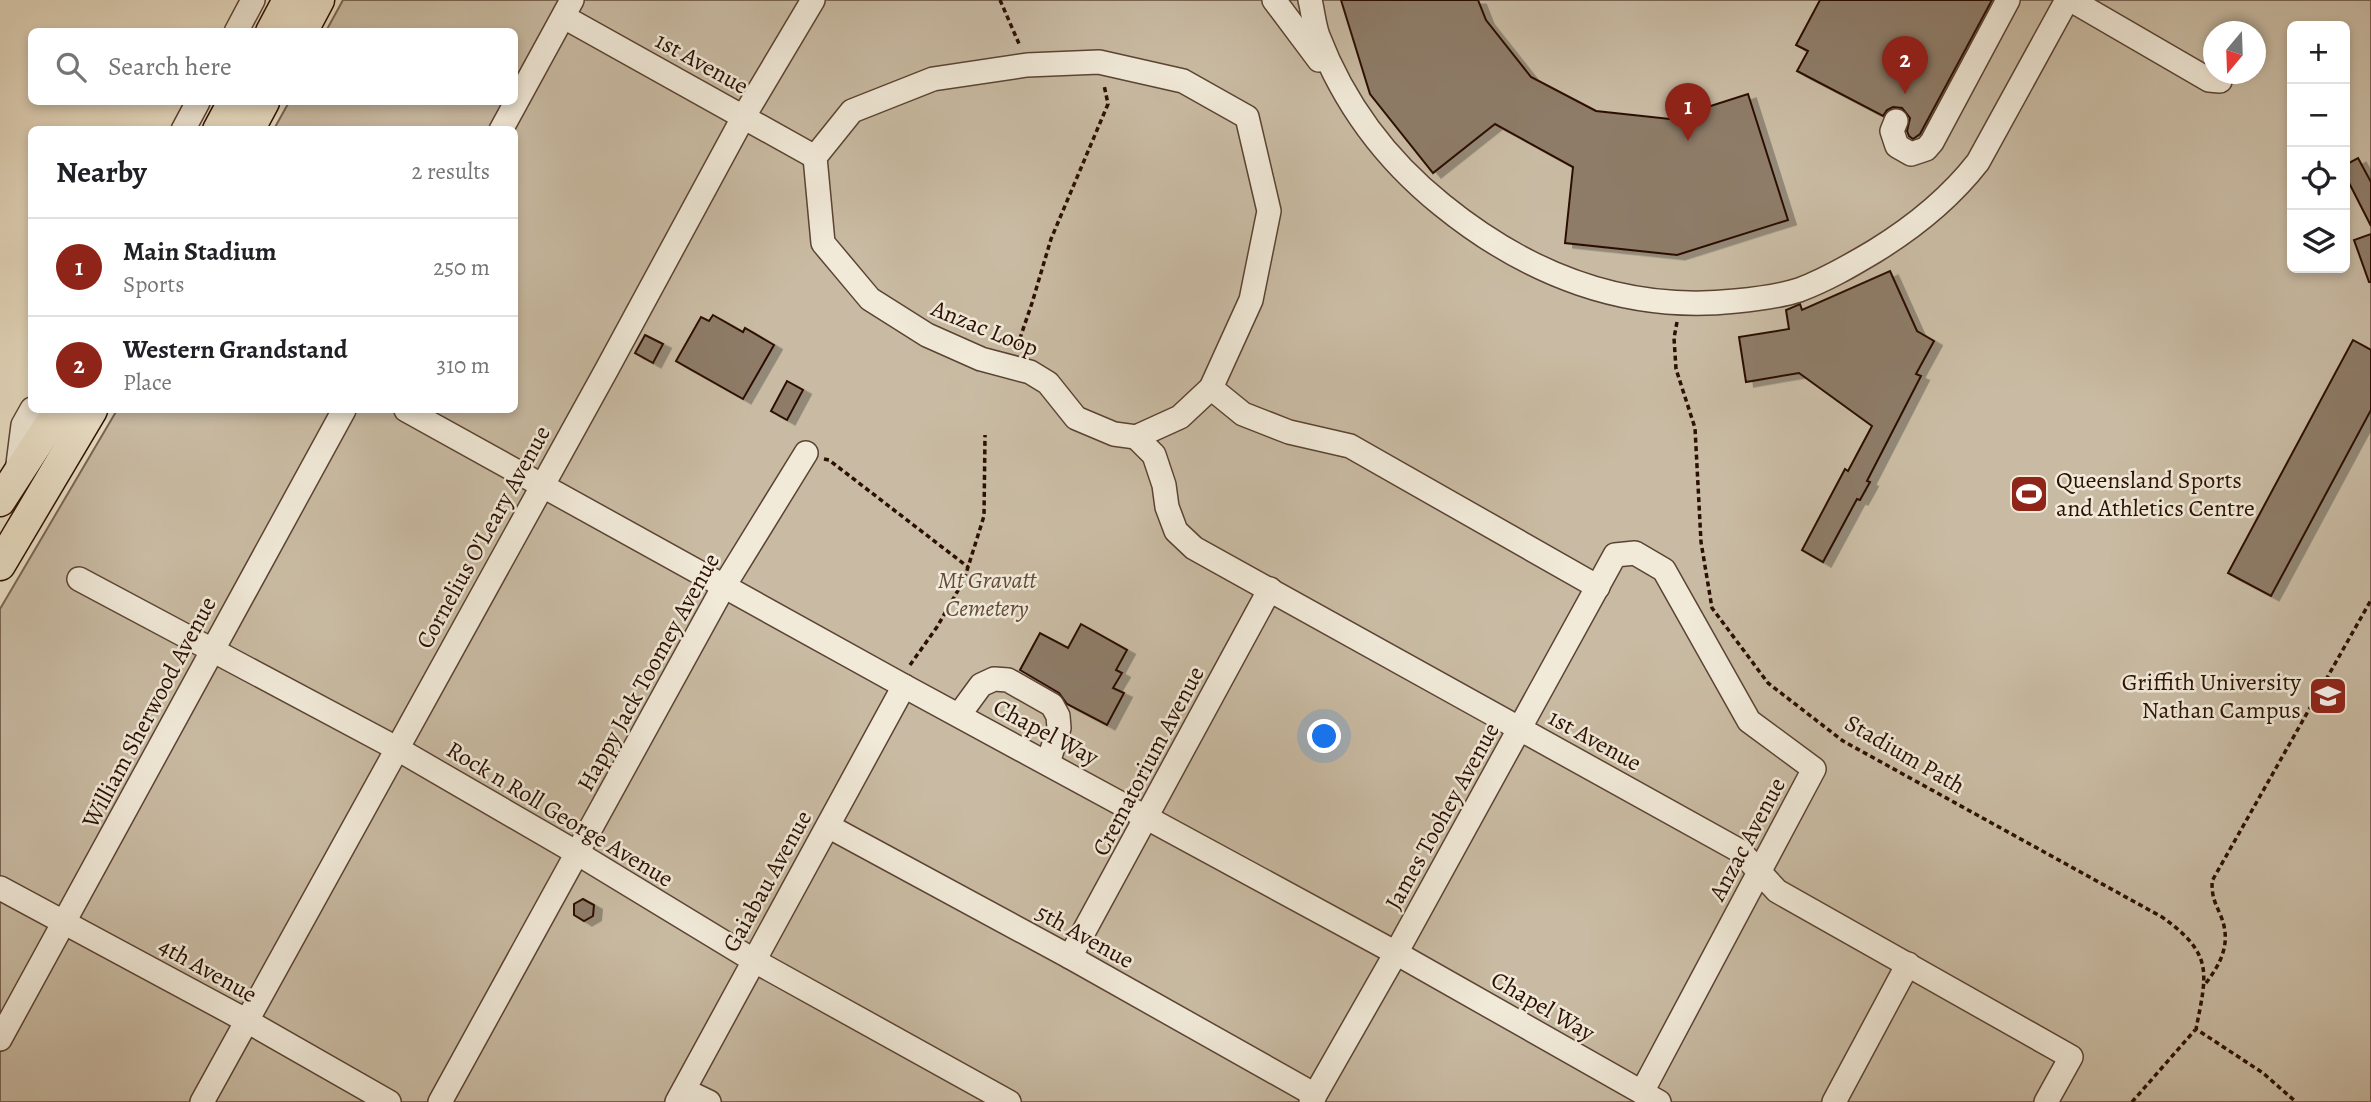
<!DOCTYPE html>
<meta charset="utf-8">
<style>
:root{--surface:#fff;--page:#f6f6f6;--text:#202124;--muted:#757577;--line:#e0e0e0;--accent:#8f2418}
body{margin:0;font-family:Alegreya,serif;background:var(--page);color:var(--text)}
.controls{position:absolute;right:21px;top:21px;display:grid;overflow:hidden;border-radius:10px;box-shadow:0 4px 10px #0003}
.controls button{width:63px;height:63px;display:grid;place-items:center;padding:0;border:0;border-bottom:2px solid var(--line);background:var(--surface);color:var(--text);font:35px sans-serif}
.compass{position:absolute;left:2203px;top:21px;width:63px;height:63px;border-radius:50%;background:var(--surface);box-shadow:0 4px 10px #0003;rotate:199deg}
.you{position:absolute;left:1325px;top:737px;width:24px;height:24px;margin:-18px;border:5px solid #fff;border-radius:50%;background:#1a73e8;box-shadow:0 0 0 10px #1a73e833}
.badge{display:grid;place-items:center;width:46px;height:46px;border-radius:50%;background:var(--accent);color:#fff;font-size:23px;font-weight:700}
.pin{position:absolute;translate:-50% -58px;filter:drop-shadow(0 2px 4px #0008)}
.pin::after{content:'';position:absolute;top:37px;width:24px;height:21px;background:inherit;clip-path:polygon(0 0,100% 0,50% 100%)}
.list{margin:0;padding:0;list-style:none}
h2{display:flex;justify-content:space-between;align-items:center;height:91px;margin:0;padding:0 28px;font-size:30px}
h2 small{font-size:23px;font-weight:400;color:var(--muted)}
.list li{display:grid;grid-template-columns:46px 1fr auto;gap:21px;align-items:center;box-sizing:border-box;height:98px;padding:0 28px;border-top:2px solid var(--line)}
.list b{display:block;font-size:26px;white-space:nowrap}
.list p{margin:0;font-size:23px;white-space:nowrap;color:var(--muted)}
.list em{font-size:23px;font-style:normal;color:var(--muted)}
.icon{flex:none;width:38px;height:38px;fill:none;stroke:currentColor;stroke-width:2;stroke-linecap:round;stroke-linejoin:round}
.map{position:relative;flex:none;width:2371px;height:1102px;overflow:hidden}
.search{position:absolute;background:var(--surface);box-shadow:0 4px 10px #0003;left:28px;top:28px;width:490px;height:77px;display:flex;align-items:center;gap:18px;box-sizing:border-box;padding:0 24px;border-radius:10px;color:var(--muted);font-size:26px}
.panel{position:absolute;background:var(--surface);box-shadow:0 4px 10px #0003;left:28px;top:126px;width:490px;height:287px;border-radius:10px}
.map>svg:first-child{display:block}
.green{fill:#c9bba3;stroke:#7a6553;stroke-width:2;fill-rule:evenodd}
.building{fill:#8e7b67;stroke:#2c0f03;stroke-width:2;filter:url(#shadow)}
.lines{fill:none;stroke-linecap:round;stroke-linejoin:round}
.minor-casing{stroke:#5b4333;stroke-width:26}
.major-casing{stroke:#2c0f03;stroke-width:33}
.path{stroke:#2c0f03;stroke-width:3.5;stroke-dasharray:5 3.5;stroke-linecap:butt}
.minor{stroke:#f1ead9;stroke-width:23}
.major{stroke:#e9dec4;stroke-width:30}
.labels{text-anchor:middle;stroke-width:5;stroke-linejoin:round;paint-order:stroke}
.street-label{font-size:24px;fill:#2c0f03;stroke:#f1ead9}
.poi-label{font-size:24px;fill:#2c0f03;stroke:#f1ead9;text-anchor:start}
.park-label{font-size:24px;font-style:italic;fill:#634b3b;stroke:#f1ead9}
</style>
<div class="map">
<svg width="2371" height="1102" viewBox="0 0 2371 1102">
<defs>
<filter id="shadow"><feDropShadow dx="8" dy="4.5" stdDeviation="0" flood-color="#0004"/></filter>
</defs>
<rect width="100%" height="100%" fill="#e9dec4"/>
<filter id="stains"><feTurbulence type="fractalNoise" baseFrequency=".00286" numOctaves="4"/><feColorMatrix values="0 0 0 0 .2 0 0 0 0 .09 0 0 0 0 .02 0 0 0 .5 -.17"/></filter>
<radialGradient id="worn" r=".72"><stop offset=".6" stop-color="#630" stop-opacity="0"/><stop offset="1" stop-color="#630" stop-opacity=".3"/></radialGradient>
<!-- green -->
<path class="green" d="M 343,0 L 2371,0 L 2371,1102 L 0,1102 L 0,609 L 117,410 L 514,410 L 514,130 L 274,129 L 289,102 L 514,102 L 514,32 L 326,31 ZM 2292,26 L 2345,26 L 2345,268 L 2292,268 ZM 2214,32 L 2256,32 L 2256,74 L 2214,74 Z"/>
<!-- building -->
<g class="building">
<path d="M 1341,0 L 1478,0 L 1486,20 L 1531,77 L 1596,111 L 1670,119 L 1748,94 L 1788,220 L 1677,255 L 1565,243 L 1573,167 L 1495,124 L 1433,173 L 1370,94 Z"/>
<path d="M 1820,0 L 1992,0 L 1920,134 L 1913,139 L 1909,136 L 1907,131 L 1910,118 L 1902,108 L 1893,107 L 1887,110 L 1883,116 L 1797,71 L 1808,51 L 1796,45 Z"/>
<path d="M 2358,158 L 2371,182 L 2371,226 L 2345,175 L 2345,165 Z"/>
<path d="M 2371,234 L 2371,282 L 2369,282 L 2354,240 Z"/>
<path d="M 1890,271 L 1917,331 L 1934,341 L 1916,374 L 1921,376 L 1867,481 L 1870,482 L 1860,500 L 1857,499 L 1823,562 L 1802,550 L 1845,469 L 1848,471 L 1872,426 L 1799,373 L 1746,382 L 1739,337 L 1789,329 L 1786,310 L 1800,304 L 1802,310 Z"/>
<path d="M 713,315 L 743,332 L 745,328 L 774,345 L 743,399 L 676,361 L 701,317 L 709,321 Z"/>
<path d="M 645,335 L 663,344 L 653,363 L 635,353 Z"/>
<path d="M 2353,340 L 2371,350 L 2371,410 L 2271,596 L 2228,573 Z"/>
<path d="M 787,381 L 803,390 L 787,420 L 771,411 Z"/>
<path d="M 1081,624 L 1127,650 L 1116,670 L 1122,673 L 1113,688 L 1124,693 L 1107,725 L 1067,704 L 1059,693 L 1020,670 L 1040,633 L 1068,648 Z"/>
<path d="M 583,899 L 594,905 L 593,916 L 584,921 L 574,915 L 574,904 Z"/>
</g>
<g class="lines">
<defs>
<g id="minor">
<path d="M 1274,0 L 1319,60"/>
<path d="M 1310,0 C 1313,12 1314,25 1318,36 C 1344,104 1386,160 1442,205 C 1527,274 1626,313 1736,301 C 1757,299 1780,296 1799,290 C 1826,280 1850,266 1875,251 C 1914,227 1950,198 1978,162 L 2067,0"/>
<path d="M 2075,0 L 2078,4 L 2209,80 L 2220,81"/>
<path d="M 564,17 L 815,157"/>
<path d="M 236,32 L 253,0"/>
<path d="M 1099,62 L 1183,81 L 1247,117 L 1269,211 L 1251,300 L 1211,388 L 1180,417 L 1136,437 L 1114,434 L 1076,418 L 1048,383 L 1030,372 L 981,359 L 927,335 L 870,299 L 823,243 L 815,157 L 852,111 L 933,79 L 1027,65 Z"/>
<path d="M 1896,121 L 1892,131 L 1897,146 L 1911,154 L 1926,149 L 1932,142 L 2008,0"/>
<path d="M 183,130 L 198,102"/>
<path d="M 501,130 L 572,0"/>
<path d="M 1211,388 L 1243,414 L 1289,432 L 1350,446 L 1598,587"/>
<path d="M 406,410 L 904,686 L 1396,953 L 1659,1102"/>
<path d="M 1136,437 L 1154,455 L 1164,485 L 1167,507 L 1176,531 L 1194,548 L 1740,851 L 1777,891 L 2071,1057 L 2046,1102"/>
<path d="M 17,472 L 23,425 L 32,409"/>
<path d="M 79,579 L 396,748 L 577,853 L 753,960 L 1009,1102"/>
<path d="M 959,715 L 981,685 L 994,679 L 1008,680 L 1052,705 L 1058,716 L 1059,728 L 1048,763"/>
<path d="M 828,826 L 1070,957 L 1315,1095"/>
<path d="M 0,888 L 247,1021 L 389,1102"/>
<path d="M 1070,957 L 1270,589"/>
<path d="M 0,1039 L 344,410"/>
<path d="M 684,1090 L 709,1102"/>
<path d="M 202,1102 L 607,369 L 744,116 L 813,0"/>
<path d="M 440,1102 L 724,586 L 806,453"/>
<path d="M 677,1102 L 904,686"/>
<path d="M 1311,1102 L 1396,953 L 1615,555 L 1635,553 L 1664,570 L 1749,721 L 1814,769 L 1642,1092"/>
<path d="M 1834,1102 L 1908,964"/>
</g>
<g id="major">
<path d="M 271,32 L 288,0"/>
<path d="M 302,32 L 319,0"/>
<path d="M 218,130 L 233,102"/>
<path d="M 249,130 L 264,102"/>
<path d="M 0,501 L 59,410"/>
<path d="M 0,565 L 92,410"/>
</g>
</defs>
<!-- minor casing -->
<use href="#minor" class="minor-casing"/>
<!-- major casing -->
<use href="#major" class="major-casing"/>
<!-- path -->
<g class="path">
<path d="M 1000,0 L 1020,46"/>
<path d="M 1677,322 L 1674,338 L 1676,369 L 1695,428 L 1701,542 L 1712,608 L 1768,683 L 1843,741 L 2162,917 C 2214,954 2207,973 2196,1029 L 2263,1073 L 2296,1102"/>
<path d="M 1017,347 L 1032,303 L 1051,239 L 1108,104 L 1104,85"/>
<path d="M 824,459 L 829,460 L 968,567"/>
<path d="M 910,665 L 937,627 L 964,580 L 984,516 L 985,435"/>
<path d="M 2206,983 C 2222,962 2232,941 2220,914 C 2214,900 2212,897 2212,881 L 2371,600"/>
<path d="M 2132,1102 L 2195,1030"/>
</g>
<!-- minor -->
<use href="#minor" class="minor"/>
<!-- major -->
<use href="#major" class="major"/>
</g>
<!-- icons -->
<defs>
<symbol id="stadium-square" viewBox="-11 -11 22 22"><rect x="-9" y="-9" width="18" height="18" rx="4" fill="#8f2418" stroke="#f1ead9"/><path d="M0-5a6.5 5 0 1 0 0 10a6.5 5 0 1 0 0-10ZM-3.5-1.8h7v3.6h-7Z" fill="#fff"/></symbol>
<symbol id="university-square" viewBox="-11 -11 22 22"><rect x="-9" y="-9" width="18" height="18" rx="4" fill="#8f2418" stroke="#f1ead9"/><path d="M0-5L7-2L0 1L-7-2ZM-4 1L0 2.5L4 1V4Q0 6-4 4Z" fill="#fff"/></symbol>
</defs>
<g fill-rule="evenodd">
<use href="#stadium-square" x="2007" y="472" width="44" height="44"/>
<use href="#university-square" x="2306" y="674" width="44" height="44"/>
</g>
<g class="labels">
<!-- street labels -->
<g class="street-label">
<text transform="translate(702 63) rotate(29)" y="8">1st Avenue</text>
<text transform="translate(985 328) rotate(22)" y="8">Anzac Loop</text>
<text transform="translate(483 537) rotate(-61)" y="8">Cornelius O'Leary Avenue</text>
<text transform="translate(648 672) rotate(-61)" y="8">Happy Jack Toomey Avenue</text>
<text transform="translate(149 712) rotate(-62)" y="8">William Sherwood Avenue</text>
<text transform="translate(1046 732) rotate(28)" y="8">Chapel Way</text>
<text transform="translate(1595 740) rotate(29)" y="8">1st Avenue</text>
<text transform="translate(1905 754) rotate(30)" y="8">Stadium Path</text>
<text transform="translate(1148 761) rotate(-62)" y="8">Crematorium Avenue</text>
<text transform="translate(560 814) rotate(31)" y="8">Rock n Roll George Avenue</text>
<text transform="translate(1442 816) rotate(-61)" y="8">James Toohey Avenue</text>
<text transform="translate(1747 839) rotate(-62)" y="8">Anzac Avenue</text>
<text transform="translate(767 881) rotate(-61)" y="8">Gaiabau Avenue</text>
<text transform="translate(1085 936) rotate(29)" y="8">5th Avenue</text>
<text transform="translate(208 970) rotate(29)" y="8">4th Avenue</text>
<text transform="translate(1543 1006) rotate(30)" y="8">Chapel Way</text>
</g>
<!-- poi labels -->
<g class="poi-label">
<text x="2056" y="488">Queensland Sports<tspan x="2056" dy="28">and Athletics Centre</tspan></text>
<text x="2301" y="690" text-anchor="end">Griffith University<tspan x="2301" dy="28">Nathan Campus</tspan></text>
</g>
<!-- park labels -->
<g class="park-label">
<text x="987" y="588">Mt Gravatt<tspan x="987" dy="28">Cemetery</tspan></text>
</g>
</g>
<rect width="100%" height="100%" filter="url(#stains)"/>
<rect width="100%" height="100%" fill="url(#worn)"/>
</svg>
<div class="controls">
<button>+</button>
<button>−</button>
<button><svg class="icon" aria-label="locate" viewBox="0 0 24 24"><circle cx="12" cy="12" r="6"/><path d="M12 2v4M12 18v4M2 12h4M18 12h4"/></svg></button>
<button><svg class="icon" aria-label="layers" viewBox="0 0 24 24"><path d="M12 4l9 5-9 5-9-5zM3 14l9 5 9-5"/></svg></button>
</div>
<svg class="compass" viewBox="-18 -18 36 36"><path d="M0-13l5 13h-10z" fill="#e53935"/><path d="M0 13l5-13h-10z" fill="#757577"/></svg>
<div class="you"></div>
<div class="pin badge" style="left:1688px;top:141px">1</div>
<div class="pin badge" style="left:1905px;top:94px">2</div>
<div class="search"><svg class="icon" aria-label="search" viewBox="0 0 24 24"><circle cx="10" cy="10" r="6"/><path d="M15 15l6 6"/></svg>Search here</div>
<section class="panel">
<h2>Nearby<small>2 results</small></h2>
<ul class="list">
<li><span class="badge">1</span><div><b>Main Stadium</b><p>Sports</p></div><em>250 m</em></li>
<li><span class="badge">2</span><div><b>Western Grandstand</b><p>Place</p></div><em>310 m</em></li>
</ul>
</section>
</div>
